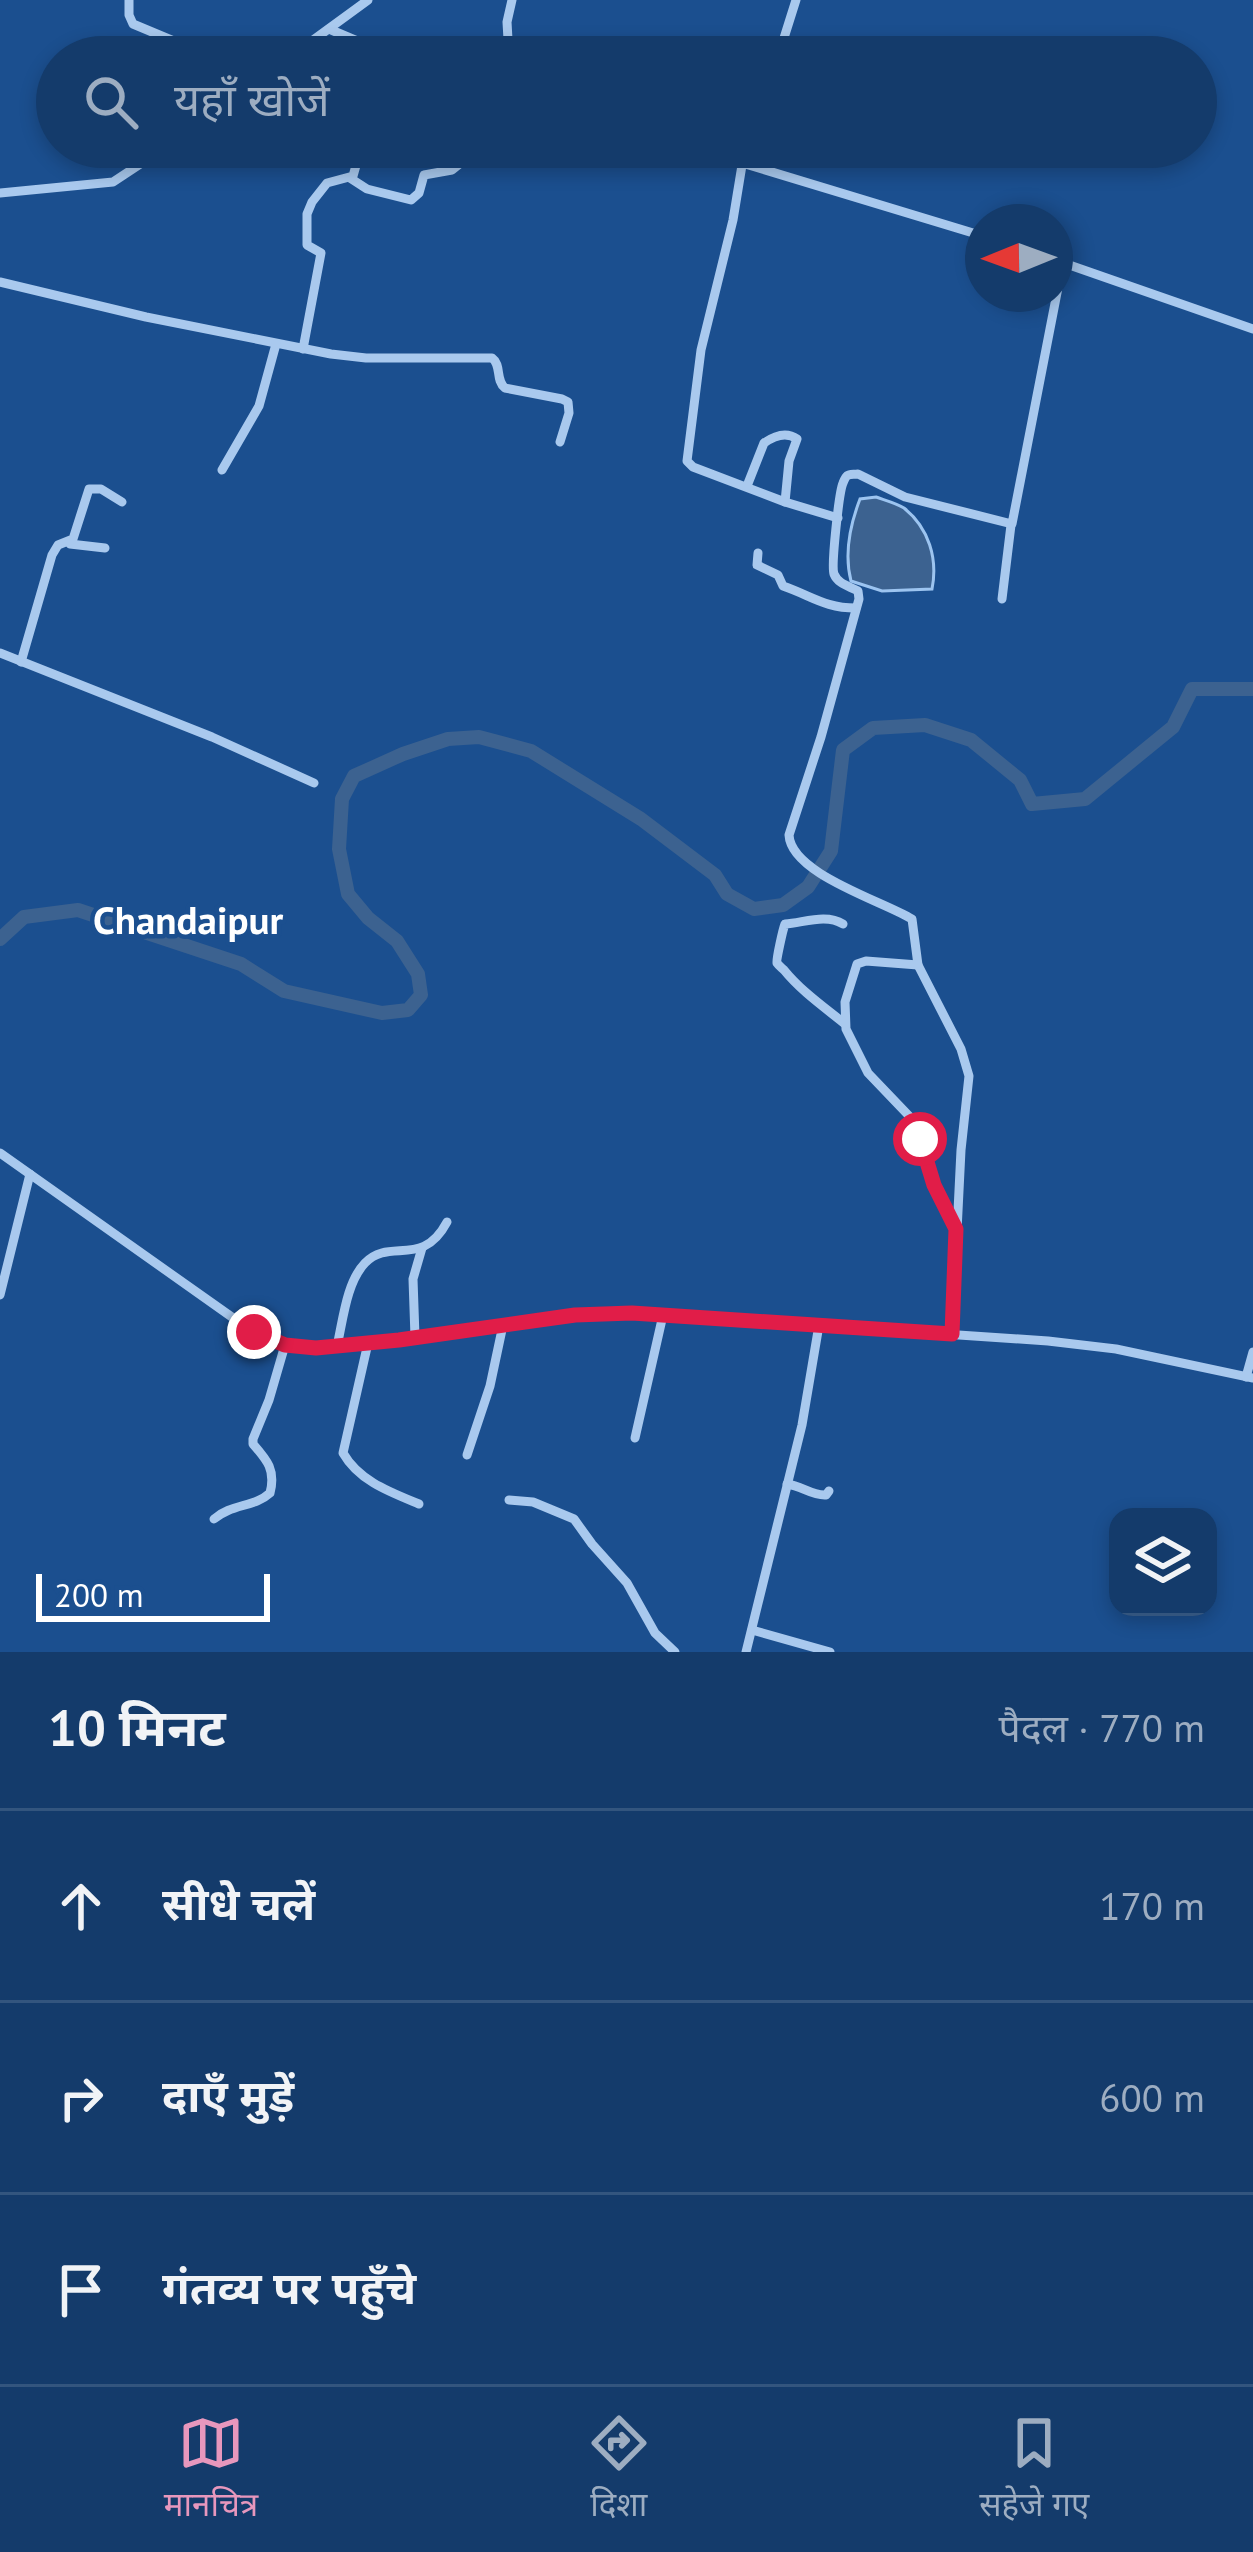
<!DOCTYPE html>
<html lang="hi">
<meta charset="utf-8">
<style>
:root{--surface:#143b6b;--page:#1d4271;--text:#f1f3f6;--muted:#9dadc1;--line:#33557e;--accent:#e797bd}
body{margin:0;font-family:"PT Sans","Noto Sans Devanagari",sans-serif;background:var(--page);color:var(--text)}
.controls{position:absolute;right:36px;bottom:36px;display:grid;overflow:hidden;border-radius:24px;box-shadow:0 6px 18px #0003}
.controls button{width:108px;height:108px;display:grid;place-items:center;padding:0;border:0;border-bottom:3px solid var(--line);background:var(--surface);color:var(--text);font:60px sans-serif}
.compass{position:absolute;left:965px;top:204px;width:108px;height:108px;border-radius:50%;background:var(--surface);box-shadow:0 6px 18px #0003;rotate:269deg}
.scale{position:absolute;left:36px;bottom:30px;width:234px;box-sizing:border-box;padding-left:12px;border:6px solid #fff;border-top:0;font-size:33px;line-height:42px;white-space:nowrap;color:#fff;-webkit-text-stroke:9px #1b4f8f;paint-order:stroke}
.stop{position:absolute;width:36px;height:36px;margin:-27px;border:9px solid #e11d48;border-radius:50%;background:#fff}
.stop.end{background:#e11d48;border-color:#fff;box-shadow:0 3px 12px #0008}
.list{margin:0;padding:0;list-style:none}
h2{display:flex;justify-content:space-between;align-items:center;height:156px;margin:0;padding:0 48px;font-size:51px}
h2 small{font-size:39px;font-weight:400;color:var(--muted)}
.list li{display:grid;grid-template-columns:78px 1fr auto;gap:36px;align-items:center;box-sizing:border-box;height:192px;padding:0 48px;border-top:3px solid var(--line)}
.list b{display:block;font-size:45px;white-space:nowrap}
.list em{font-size:39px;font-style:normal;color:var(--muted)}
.icon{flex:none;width:66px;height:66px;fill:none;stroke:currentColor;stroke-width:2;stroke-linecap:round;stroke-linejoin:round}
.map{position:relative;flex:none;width:1253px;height:1652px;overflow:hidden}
.search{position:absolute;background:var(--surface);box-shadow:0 6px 18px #0003;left:36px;right:36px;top:36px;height:132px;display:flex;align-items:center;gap:30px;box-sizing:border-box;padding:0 42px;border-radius:66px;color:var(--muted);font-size:45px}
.sheet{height:732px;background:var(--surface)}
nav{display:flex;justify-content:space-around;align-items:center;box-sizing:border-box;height:168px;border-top:3px solid var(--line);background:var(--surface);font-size:33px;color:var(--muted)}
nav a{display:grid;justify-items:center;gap:6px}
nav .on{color:var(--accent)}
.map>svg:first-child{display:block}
.water{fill:#3c6290;stroke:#9cc4f0;stroke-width:3}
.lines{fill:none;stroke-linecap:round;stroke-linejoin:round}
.river{stroke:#3c6290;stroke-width:14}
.street{stroke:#a9c9ee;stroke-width:9}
.route{stroke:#e11d48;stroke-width:15}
.labels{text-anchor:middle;stroke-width:9;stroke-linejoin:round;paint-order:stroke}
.quarter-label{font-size:39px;font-weight:bold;fill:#fff;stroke:#1b4f8f}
</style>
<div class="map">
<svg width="1253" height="1652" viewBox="0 0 1253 1652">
<rect width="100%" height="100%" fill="#1b4f8f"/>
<!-- water -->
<path class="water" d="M 876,497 C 884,500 896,503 904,508 C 929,528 938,559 932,589 L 882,591 L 851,581 C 844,554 850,525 860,499 Z"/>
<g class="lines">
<!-- river -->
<path class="river" d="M 0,939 L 24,917 L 78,910 L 241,964 L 284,991 L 382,1013 L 408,1010 L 421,995 L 418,974 L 397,941 L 368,918 L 348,894 L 339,849 L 342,799 L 354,776 L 403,754 L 448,739 L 479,737 L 531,751 L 641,819 L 715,875 L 727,894 L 754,909 L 783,905 L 808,887 L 831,851 L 843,750 L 873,728 L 925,725 L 971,740 L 1020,780 L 1032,804 L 1085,799 L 1173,727 L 1192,689 L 1253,689"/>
<!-- street -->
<g class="street">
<path d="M 129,0 L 129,15 L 133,24 L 212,57"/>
<path d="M 329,29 L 395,57"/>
<path d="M 290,57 L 368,0"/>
<path d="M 509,57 L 507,22 L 512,0"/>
<path d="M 778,57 L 796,0"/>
<path d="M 745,147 L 733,220 L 701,350 L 687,461 L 693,467 L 785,502 L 838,518"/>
<path d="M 644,161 L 663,159 L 668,147"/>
<path d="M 742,163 L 983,236"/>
<path d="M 350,178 L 367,189 L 411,200 L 419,193 L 424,175 L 452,170 L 467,158 L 485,154 L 489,147"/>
<path d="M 0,193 L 113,182 L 166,147"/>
<path d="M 1055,260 L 1253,329"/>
<path d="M 0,282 L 146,317 L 331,354 L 366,358 L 492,358 C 502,365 495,380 505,388 L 562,399 L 568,402 L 569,413 L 560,442"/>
<path d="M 303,349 L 321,253 L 307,245 L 307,214 L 312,202 L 327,183 L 353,176 L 361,148"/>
<path d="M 222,470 L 259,406 L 276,344"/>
<path d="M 747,486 L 764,443 C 774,436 786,431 797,439 L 789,461 L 785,502"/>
<path d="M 70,544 L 105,548"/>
<path d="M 758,553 L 757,565 L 778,575 L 783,586 C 812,596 825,608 856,608"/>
<path d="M 1002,599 L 1011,525"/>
<path d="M 0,653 L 212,737 L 314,783"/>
<path d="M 21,662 L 52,555 L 58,545 L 73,539 L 89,489 L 101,489 L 122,502"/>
<path d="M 843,924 C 826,913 803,923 785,924 C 783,929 776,960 777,963 C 779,966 782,968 784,970 C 801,991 824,1007 845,1024"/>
<path d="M 918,965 L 866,961 L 857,964 L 845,1002 L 846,1029 L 868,1073 L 912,1119 L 934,1185 L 956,1229"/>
<path d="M 0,1153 L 253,1332 C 307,1356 362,1344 419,1337 C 490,1327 560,1313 632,1313 L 1048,1341 L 1116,1349 L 1253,1378"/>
<path d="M 0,1295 L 30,1174"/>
<path d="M 952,1333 L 961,1150 L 969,1076 L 961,1049 L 918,965 L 912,919 C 883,901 791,874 789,835 L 821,737 L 859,599 L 858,591 C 849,586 838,584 834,574 C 831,566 839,492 843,483 C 847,473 848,475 858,474 L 905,497 L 1012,524 L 1063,262"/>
<path d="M 415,1337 L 413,1279 L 422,1248"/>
<path d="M 368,1343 L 343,1453 C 359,1481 390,1492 419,1504"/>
<path d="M 337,1346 C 343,1321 346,1283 365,1263 C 390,1237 422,1269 447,1222"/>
<path d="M 1246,1377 L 1253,1352"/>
<path d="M 635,1438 L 663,1315"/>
<path d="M 467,1455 L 490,1386 L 503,1325"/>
<path d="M 787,1484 C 802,1486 812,1496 826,1495 L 829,1491"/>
<path d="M 509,1500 L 533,1502 L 574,1519 L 592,1544 L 627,1583 L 655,1633 L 675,1652"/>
<path d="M 214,1519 C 231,1504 255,1507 270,1493 C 276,1470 267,1460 253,1444 L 253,1439 L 269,1400 L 285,1345"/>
<path d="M 752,1630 L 830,1652"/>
<path d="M 746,1652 L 802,1425 L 819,1325"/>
</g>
</g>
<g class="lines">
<!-- route -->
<path class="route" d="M 254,1332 L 285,1345 L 316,1348 L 399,1340 L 575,1315 L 632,1313 L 952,1334 L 956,1229 L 934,1185 L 920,1139"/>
</g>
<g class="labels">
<!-- quarter labels -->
<g class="quarter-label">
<text x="188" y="934">Chandaipur</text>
</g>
</g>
</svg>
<div class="controls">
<button><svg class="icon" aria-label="layers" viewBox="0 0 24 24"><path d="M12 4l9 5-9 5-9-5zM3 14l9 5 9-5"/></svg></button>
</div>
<svg class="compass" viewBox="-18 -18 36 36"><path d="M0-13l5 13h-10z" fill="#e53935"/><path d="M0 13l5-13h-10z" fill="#9dadc1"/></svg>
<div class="scale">200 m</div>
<div class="stop" style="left:920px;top:1139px"></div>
<div class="stop end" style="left:254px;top:1332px"></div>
<div class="search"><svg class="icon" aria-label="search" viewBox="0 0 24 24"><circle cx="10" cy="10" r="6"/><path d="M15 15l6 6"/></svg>यहाँ खोजें</div>
</div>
<section class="sheet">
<h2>10 मिनट<small>पैदल · 770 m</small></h2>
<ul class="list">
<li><svg class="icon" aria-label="ahead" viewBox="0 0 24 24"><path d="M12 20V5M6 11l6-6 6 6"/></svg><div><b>सीधे चलें</b></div><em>170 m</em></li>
<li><svg class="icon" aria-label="right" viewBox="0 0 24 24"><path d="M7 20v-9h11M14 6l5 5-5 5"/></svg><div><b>दाएँ मुड़ें</b></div><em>600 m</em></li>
<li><svg class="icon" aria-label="arrive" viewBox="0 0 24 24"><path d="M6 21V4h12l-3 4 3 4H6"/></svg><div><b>गंतव्य पर पहुँचे</b></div></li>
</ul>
</section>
<nav>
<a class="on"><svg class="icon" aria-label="map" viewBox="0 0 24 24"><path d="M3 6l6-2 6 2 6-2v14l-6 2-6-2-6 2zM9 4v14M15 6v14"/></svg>मानचित्र</a>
<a><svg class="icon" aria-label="directions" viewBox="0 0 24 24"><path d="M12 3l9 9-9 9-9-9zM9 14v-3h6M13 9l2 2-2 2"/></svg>दिशा</a>
<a><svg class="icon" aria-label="saved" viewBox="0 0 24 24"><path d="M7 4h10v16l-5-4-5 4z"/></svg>सहेजे गए</a>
</nav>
